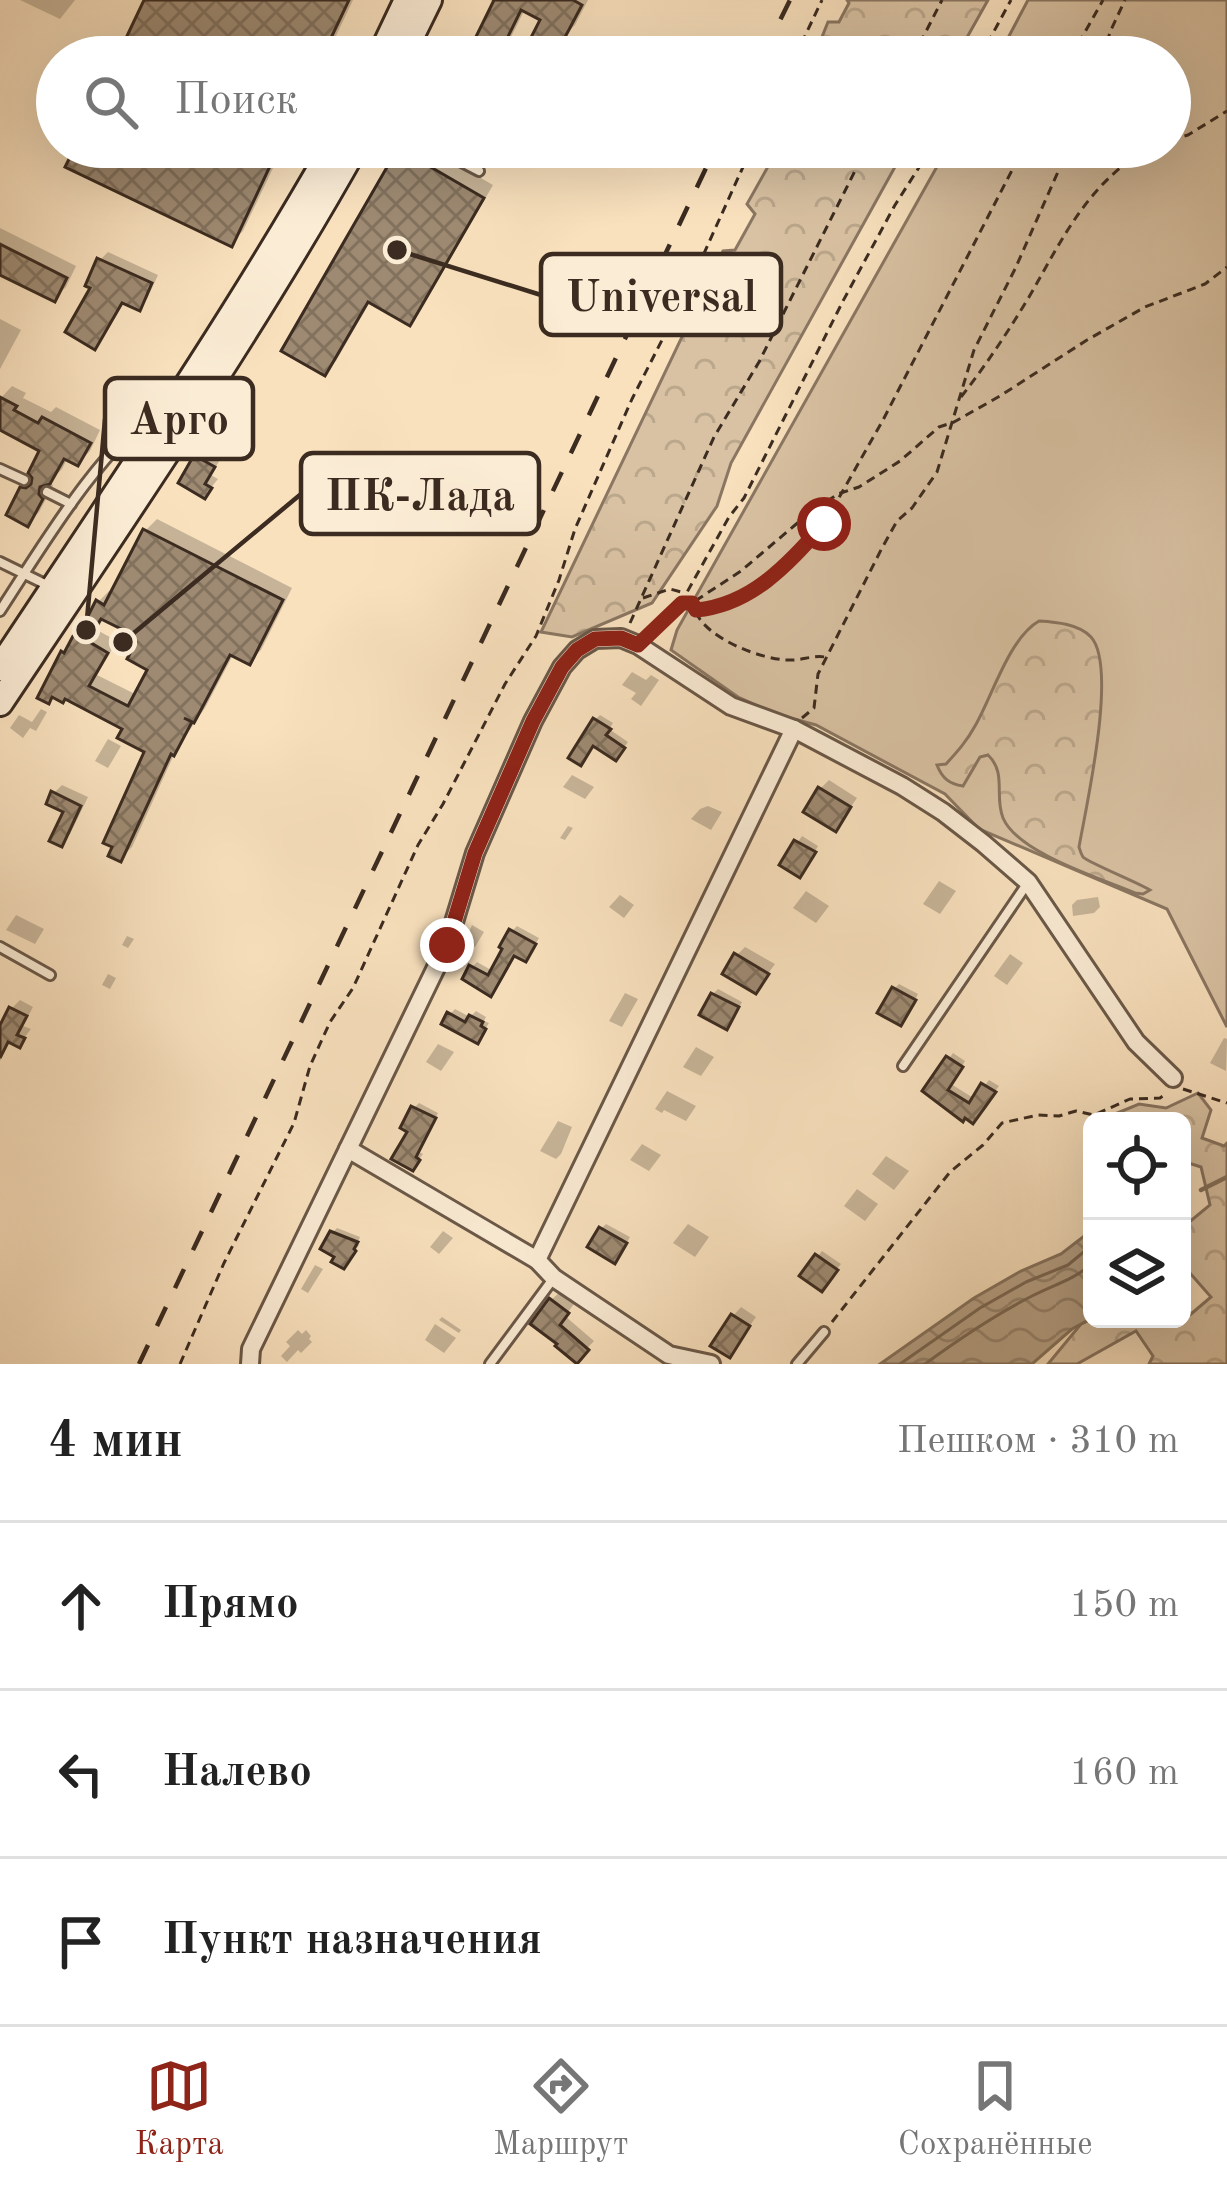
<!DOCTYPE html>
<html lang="ru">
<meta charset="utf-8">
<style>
:root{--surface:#fff;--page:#f6f6f6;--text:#222;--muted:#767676;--line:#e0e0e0;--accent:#8f2418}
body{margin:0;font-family:"Old Standard TT",serif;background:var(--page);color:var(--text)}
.controls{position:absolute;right:36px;bottom:36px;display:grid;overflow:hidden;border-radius:18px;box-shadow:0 12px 48px #0002}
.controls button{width:108px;height:108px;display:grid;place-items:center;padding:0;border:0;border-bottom:3px solid var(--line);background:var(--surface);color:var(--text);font:60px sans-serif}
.stop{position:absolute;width:36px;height:36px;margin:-27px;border:9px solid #8f2418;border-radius:50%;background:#fff}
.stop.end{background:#8f2418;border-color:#fff;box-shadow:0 3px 12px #0008}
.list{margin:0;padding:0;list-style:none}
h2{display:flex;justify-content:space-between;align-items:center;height:156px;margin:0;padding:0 48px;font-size:51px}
h2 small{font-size:39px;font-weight:400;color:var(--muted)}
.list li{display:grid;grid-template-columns:78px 1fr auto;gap:36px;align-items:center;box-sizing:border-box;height:168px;padding:0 48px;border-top:3px solid var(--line)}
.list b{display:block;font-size:45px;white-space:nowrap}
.list em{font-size:39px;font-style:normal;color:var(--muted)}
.icon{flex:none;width:66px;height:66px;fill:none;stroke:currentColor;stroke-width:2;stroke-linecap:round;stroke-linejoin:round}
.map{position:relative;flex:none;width:1227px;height:1364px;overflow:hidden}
.search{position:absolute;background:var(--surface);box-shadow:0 12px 48px #0002;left:36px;right:36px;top:36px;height:132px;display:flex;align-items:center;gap:30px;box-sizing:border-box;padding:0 42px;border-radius:66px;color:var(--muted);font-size:45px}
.sheet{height:660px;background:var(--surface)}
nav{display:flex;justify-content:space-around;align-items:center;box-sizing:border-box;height:168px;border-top:3px solid var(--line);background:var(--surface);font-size:33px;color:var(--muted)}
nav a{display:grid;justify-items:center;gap:6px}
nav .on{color:var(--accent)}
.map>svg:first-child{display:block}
.grass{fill:#d9c2a3;stroke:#8a7662;stroke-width:3}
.forest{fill:url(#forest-crowns);stroke:#8a7662;stroke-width:3}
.water{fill:url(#water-waves);stroke:#86735e;stroke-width:3}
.shadow{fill:#0003;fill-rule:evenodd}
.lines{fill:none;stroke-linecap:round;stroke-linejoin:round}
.shore{stroke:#7a6754;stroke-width:3}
.stream{stroke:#86735e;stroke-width:4.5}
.building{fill:url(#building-cross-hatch);stroke:#3b2b20;stroke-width:3;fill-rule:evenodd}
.lane-casing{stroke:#6a5848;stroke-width:14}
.street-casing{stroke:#6a5848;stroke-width:22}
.secondary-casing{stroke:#3b2b20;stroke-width:30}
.path{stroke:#3b2b20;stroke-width:3;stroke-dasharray:9 6;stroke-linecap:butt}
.lane{stroke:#fbecd5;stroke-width:8}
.street{stroke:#fbecd5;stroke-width:16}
.secondary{stroke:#fbecd5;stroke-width:24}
.rail{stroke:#3b2b20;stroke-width:4.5;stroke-dasharray:21 21;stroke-linecap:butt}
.route{stroke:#8f2418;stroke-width:15}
.leader{fill:none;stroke:#3b2b20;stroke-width:4.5}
.callout-dot{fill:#3b2b20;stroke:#fbecd5;stroke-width:4.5}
.callout{fill:#fbecd5;stroke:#3b2b20;stroke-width:4.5}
.callout-label{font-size:45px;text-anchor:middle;font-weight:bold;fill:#3b2b20}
</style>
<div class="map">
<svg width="1227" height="1364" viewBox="0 0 1227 1364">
<defs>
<pattern id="forest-crowns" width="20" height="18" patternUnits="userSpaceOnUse" patternTransform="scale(3)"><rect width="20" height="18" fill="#d9c2a3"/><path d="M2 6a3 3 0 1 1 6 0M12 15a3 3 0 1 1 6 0" fill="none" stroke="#bba78c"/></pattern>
<pattern id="water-waves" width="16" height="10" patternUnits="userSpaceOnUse" patternTransform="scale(3)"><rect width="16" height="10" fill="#b8a388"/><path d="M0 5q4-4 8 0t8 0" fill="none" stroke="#97856f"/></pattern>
<pattern id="building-cross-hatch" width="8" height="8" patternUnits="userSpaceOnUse" patternTransform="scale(3)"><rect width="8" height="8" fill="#9e8a72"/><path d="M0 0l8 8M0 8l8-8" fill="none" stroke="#82715d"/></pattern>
</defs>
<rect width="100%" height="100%" fill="#f9e1be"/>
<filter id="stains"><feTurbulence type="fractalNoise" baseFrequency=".00167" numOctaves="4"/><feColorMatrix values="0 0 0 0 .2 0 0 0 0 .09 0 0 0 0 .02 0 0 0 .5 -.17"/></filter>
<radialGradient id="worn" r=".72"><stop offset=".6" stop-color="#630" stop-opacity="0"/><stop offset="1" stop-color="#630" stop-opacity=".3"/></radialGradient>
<!-- grass -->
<path class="grass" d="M 1028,0 L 1227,0 L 1227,1027 L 1167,909 L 979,829 L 945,794 L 816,725 L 776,714 L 738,697 L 671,650 L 677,630 L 948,147 L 1170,147 L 1170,57 L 998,57 Z"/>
<!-- forest -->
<g class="forest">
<path d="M 847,0 L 988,0 L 956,57 L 814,57 L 828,22 L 839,22 L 849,3 Z"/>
<path d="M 779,147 L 906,147 L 731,463 L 717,506 L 652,603 L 572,637 L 541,632 L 723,251 L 735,250 L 755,214 L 747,204 Z"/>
<path d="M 1039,621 C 1056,622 1079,624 1091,637 C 1118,667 1086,807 1079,847 C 1080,850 1081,854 1083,857 C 1089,863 1137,882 1150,890 L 1143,894 L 1135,893 C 1100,878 1018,853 1003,818 C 994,796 1007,773 988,755 L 980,757 L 963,786 C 949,784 942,778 937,765 L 946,764 C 957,752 967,741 975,726 C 992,697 1009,638 1039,621 Z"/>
<path d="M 1198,1093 L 1211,1110 L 1202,1138 L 1224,1146 L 1227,1143 L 1227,1364 L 1149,1364 L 1153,1356 L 1136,1331 L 1077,1364 L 1048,1364 L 1081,1324 L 1092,1319 L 1182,1319 L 1182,1303 L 1191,1314 L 1211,1297 L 1182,1264 L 1182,1228 L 1210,1205 L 1201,1167 L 1182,1161 L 1182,1121 L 1098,1121 L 1139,1104 L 1166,1108 Z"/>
</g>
<!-- water -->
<path class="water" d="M 1092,1230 L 1092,1318 L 1072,1329 L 1032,1364 L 880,1364 L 974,1298 L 1021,1271 L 1061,1254 Z"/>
<!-- shadow -->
<g class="shadow">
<path d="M 20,0 L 75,0 L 60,19 Z"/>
<path d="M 148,0 L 353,0 L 326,57 L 121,57 Z"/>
<path d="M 490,0 L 588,0 L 575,25 L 562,38 L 552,57 L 524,57 L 544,18 L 525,9 L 501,57 L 469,57 L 496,3 Z"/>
<path d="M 78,147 L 283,147 L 243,231 L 231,243 Z"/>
<path d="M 403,147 L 427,147 L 493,185 L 421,310 L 410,322 L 371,300 L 336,361 L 324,373 Z"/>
<path d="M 0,228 L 76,266 L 66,287 L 54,298 L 0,271 Z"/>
<path d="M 108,252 L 158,275 L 147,299 L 139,307 L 125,301 L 103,337 L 94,346 L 95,287 L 100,260 Z"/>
<path d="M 0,319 L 21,330 L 0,369 Z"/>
<path d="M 12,386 L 26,393 L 23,398 L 51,412 L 56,407 L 100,430 L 90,451 L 78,463 L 68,457 L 62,469 L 50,481 L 53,486 L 39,512 L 28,523 L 22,489 L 35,477 L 43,450 L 0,427 L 0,399 Z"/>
<path d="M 205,448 L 221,458 L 211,475 L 218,479 L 205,495 L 182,482 Z"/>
<path d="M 157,519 L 292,588 L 261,650 L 250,661 L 234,653 L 205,708 L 177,748 L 132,847 L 121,858 L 148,751 L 126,727 L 66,696 L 63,653 L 86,628 L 98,602 L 109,591 L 114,593 L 146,530 ZM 104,617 L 125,628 L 140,641 L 151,669 L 137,695 L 97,675 L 117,641 L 97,630 Z"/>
<path d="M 632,672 L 646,680 L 651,675 L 659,680 L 641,706 L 631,699 L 636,693 L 622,685 Z"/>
<path d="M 41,709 L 47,712 L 36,731 L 30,728 L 23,738 L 10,728 L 19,715 L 32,722 Z"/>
<path d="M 600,715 L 613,723 L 609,729 L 628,742 L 616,758 L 595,720 Z"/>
<path d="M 108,739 L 121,746 L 108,768 L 95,761 Z"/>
<path d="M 572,775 L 594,787 L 585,799 L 563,787 Z"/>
<path d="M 829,780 L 857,798 L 836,828 L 820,789 Z"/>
<path d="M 62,785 L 88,797 L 70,834 L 61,843 L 67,811 L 54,793 Z"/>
<path d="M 708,806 L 722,812 L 711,830 L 691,819 L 700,809 Z"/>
<path d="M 568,826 L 573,828 L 565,840 L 560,838 Z"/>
<path d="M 802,836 L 818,846 L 805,869 L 783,864 Z"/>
<path d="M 939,881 L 956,891 L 940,914 L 923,904 Z"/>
<path d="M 806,891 L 829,906 L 816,923 L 793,908 Z"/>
<path d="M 620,895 L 634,905 L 624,918 L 609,907 Z"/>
<path d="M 1098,897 L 1100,907 L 1094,913 L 1073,916 L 1072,905 L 1077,900 Z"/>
<path d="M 16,915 L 44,929 L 35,944 L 6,930 Z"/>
<path d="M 472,925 L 484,932 L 475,947 L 465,941 Z"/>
<path d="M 517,926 L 539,938 L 530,953 L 515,953 L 495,988 L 472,967 L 477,962 L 493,971 L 512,931 Z"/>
<path d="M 127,936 L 134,939 L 128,948 L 122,945 Z"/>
<path d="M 745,947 L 775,964 L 756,990 L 737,955 Z"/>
<path d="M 1010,954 L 1023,963 L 1007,985 L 994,976 Z"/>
<path d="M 108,974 L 116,978 L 110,989 L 102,985 Z"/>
<path d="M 899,984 L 918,994 L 906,1017 L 894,989 Z"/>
<path d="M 718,989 L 742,1002 L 731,1021 L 713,994 Z"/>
<path d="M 625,993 L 638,999 L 622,1027 L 609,1021 Z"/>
<path d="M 20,1000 L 33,1007 L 23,1026 L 31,1029 L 19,1044 L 11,1040 L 0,1061 L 0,1030 L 12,1008 Z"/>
<path d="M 455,1009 L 470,1017 L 476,1011 L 486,1017 L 484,1021 L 489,1023 L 478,1041 L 450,1014 Z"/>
<path d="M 1224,1038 L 1227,1039 L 1226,1071 L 1210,1063 Z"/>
<path d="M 438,1044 L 454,1052 L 441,1071 L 426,1062 Z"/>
<path d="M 696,1047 L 714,1057 L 701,1076 L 683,1067 Z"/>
<path d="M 953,1053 L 965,1061 L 951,1084 L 975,1099 L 989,1080 L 999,1086 L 978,1115 L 926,1091 Z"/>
<path d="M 667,1091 L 696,1106 L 686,1121 L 664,1110 L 662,1113 L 655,1109 Z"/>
<path d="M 419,1103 L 438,1113 L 419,1152 L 423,1154 L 412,1168 L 414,1108 Z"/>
<path d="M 558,1121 L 572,1127 L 561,1154 L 556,1159 L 540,1151 Z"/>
<path d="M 642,1144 L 661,1155 L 649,1171 L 630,1160 Z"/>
<path d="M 886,1156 L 909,1171 L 894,1190 L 872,1174 Z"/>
<path d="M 857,1189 L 878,1204 L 865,1221 L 844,1206 Z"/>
<path d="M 606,1224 L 630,1237 L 620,1255 L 601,1229 Z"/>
<path d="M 688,1224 L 709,1237 L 695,1257 L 673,1243 Z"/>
<path d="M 337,1228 L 360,1237 L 357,1244 L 359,1245 L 348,1261 L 332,1233 Z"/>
<path d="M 443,1231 L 453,1238 L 439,1254 L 430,1247 Z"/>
<path d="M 822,1251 L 841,1264 L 826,1283 L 803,1275 Z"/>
<path d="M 315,1265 L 323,1269 L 308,1293 L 301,1289 Z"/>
<path d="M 559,1293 L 574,1304 L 565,1316 L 594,1341 L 576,1360 L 560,1345 L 551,1300 Z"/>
<path d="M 741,1307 L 756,1317 L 729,1355 L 733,1316 Z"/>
<path d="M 442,1317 L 461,1330 L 459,1333 L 439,1320 Z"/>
<path d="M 435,1324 L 456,1338 L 444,1353 L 425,1340 Z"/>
<path d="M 298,1330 L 302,1334 L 306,1330 L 311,1336 L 309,1339 L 312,1342 L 301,1353 L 298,1350 L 287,1362 L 281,1356 L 290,1346 L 286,1342 Z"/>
</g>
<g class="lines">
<!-- shore -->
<g class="shore">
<path d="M 900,1364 L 980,1308 L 1026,1282 L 1068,1265 L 1092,1245"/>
<path d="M 925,1364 C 959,1339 995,1315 1032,1296 C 1053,1285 1073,1280 1092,1264"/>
</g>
<!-- stream -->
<path class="stream" d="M 1201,1190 L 1227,1177"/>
</g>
<!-- building -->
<g class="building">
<path d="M 144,0 L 349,0 L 322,57 L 117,57 Z"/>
<path d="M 494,0 L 573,0 L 582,5 L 563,41 L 559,38 L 549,57 L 521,57 L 540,20 L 521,10 L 498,57 L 466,57 Z"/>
<path d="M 75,147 L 279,147 L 232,247 L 65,167 Z"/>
<path d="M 398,148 L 484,198 L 410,326 L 368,302 L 325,376 L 281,351 Z"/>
<path d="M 0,244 L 67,278 L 55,302 L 0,275 Z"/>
<path d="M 97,258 L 152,283 L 140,311 L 122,303 L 95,350 L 65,332 L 90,288 L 85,286 Z"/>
<path d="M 0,397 L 17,406 L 14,410 L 38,423 L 42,417 L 91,443 L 78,466 L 64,459 L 50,484 L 40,487 L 39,494 L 43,499 L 28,527 L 6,515 L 20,487 L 26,488 L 31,484 L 32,478 L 28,473 L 39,451 L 0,430 Z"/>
<path d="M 194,455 L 215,467 L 205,484 L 212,488 L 205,499 L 178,483 Z"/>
<path d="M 143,529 L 283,600 L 250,665 L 230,655 L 194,723 L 184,718 L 192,722 L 174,756 L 171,754 L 121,862 L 108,856 L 112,847 L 103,843 L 144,752 L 117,738 L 122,729 L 65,699 L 63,703 L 52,697 L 49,704 L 37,698 L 61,651 L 64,653 L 73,636 L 78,636 L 96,600 L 104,605 ZM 101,619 L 121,629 L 119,633 L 136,642 L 127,659 L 147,670 L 128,706 L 89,686 L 108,653 L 88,641 Z"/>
<path d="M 593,718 L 611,729 L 606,735 L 625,748 L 616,761 L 593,746 L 581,766 L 568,758 Z"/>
<path d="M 818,787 L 851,807 L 836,832 L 803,812 Z"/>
<path d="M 51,791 L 81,806 L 62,847 L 49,841 L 63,812 L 46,804 Z"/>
<path d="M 794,840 L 816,852 L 800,878 L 779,865 Z"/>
<path d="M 509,929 L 536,944 L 526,962 L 514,956 L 491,997 L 462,979 L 469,965 L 488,975 L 502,949 L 499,947 Z"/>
<path d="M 734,953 L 769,974 L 756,994 L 722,974 Z"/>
<path d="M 892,987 L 916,1000 L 901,1026 L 877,1013 Z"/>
<path d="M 711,993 L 739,1007 L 727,1030 L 699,1015 Z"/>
<path d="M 9,1007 L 27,1016 L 17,1035 L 25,1038 L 20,1048 L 8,1042 L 0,1058 L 0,1025 Z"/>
<path d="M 447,1012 L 465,1022 L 469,1015 L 483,1022 L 481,1026 L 486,1029 L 478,1044 L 441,1024 Z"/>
<path d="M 946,1056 L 963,1067 L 948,1090 L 969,1103 L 981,1083 L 996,1092 L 973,1124 L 965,1118 L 963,1122 L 922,1091 Z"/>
<path d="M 411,1106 L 436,1118 L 416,1157 L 420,1160 L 413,1171 L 391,1159 L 407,1132 L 400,1128 Z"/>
<path d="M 599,1227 L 627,1243 L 615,1264 L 587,1247 Z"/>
<path d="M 330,1231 L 358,1242 L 354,1249 L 356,1251 L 344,1269 L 331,1262 L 334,1257 L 320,1249 Z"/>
<path d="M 815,1254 L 838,1270 L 822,1292 L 799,1276 Z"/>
<path d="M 549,1298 L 569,1313 L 560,1325 L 589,1350 L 577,1364 L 555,1346 L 557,1344 L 530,1324 Z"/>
<path d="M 731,1314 L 750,1326 L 730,1358 L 710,1346 Z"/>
</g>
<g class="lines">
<defs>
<g id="lane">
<path d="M 433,147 L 479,171"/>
<path d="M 0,469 L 24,480"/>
<path d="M 47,492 L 71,504"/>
<path d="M 0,562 L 47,585"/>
<path d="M 0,611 C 50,534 96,455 169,397"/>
<path d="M 0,947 L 50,975"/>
<path d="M 903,1066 L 1027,884"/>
<path d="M 490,1364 L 553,1279"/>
<path d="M 797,1364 L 824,1332"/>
</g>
<g id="street">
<path d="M 348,1149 L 537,1260 L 794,729"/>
<path d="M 537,1260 L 554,1278 L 669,1355 L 711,1364"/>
<path d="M 250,1364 L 251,1349 L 447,945 L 475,853 L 533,721 L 562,667 L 577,650 L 595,639 L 621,638 L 638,645 L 731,706 L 794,729 L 902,786 L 943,812 L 983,843 L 1028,882 L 1136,1042 L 1173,1078"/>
</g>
<g id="secondary">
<path d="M 380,57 L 407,0"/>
<path d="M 401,57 L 429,0"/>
<path d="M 0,668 C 114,496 231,326 333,147"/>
<path d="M 0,703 C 122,520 247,339 355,147"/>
</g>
</defs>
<!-- lane casing -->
<use href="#lane" class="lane-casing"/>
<!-- street casing -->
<use href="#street" class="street-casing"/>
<!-- secondary casing -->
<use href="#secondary" class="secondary-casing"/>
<!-- path -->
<g class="path">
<path d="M 795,57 L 822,0"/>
<path d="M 913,57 L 942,0"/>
<path d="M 980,57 L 1011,0"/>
<path d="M 1071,57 L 1103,0"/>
<path d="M 1103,57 L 1110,32 L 1125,0"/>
<path d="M 1170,140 L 1188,135 L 1227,111"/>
<path d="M 1017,164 L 1027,160 L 1038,147"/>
<path d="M 961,397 C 986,365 1008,332 1029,297 C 1064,236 1087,185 1149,147"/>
<path d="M 643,598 L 670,589 L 685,593"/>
<path d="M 681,603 L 692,603 L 741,571 L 808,514 L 838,494 L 859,487 L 900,461 L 939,427 L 954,422 L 1000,396 L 1087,340 L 1145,307 L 1205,284 L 1227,267"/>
<path d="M 694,605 L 696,610 L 744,598 L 779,572 L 824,524 L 883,420 L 1024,147"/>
<path d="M 696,612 C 706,638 760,659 787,660 C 801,661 812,655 825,657"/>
<path d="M 630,623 L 714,437 L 759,362 L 867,147"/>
<path d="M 647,635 L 681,603 L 729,517 L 744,498 L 843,301 L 895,205 L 932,147"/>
<path d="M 802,718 L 814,708 L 818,674 L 882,548 L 897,521 L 912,508 L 937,472 L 974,350 L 1015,269 L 1069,147"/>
<path d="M 1183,1089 L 1227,1103"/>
<path d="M 832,1322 L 950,1172 L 983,1145 L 1002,1123 L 1038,1115 L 1059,1116 L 1076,1111 L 1094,1115 L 1130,1099 L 1160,1098 L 1166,1094"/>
<path d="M 180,1364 L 224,1263 L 294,1123 L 310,1066 L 330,1022 L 353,988 L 418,845 L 443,804 L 505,684 L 536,636 L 559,580 L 575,529 L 632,399 L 687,291 L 752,147"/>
</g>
<!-- lane -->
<use href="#lane" class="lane"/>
<!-- street -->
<use href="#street" class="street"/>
<!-- secondary -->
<use href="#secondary" class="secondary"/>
<!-- rail -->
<g class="rail">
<path d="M 762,57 L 790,0"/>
<path d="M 139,1364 L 716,147"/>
</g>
</g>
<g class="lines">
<!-- route -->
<path class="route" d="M 447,945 L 475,853 L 533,721 L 562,667 L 577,650 L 595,639 L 621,638 L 638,645 L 682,603 L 692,603 L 696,610 C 752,605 788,564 824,524"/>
</g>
<!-- callouts -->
<path class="leader" d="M397 250L541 295M86 630L105 419M123 642L301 494"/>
<g class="callout-dot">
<circle cx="397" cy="250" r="12"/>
<circle cx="86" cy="630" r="12"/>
<circle cx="123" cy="642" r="12"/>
</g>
<g class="callout">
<rect x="541" y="254" width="240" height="81" rx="12"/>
<rect x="105" y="378" width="148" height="81" rx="12"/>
<rect x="301" y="453" width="238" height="81" rx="12"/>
</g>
<g class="callout-label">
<text x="661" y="311">Universal</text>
<text x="179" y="434">Арго</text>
<text x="420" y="510">ПК-Лада</text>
</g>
<rect width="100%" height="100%" filter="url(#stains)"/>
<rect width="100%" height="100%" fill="url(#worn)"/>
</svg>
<div class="controls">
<button><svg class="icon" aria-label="locate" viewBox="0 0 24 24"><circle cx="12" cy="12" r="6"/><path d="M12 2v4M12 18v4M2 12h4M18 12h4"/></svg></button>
<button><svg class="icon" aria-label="layers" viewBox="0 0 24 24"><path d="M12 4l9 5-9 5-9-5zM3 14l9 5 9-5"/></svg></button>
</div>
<div class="stop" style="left:824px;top:524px"></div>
<div class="stop end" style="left:447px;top:945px"></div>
<div class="search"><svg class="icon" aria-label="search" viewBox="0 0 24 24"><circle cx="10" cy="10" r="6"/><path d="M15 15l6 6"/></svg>Поиск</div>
</div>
<section class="sheet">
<h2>4 мин<small>Пешком · 310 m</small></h2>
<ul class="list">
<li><svg class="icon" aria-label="ahead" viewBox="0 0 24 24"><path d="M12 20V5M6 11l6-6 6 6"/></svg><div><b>Прямо</b></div><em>150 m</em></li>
<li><svg class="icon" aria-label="left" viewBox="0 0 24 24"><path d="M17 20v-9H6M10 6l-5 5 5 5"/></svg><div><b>Налево</b></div><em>160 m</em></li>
<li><svg class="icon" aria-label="arrive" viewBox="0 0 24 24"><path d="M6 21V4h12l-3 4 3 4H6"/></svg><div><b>Пункт назначения</b></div></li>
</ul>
</section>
<nav>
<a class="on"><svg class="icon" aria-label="map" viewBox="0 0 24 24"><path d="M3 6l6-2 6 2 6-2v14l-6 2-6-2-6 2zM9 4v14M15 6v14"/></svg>Карта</a>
<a><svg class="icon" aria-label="directions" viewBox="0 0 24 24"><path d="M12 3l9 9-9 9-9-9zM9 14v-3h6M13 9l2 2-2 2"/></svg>Маршрут</a>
<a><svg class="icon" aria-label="saved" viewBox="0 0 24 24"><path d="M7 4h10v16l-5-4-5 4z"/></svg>Сохранённые</a>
</nav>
